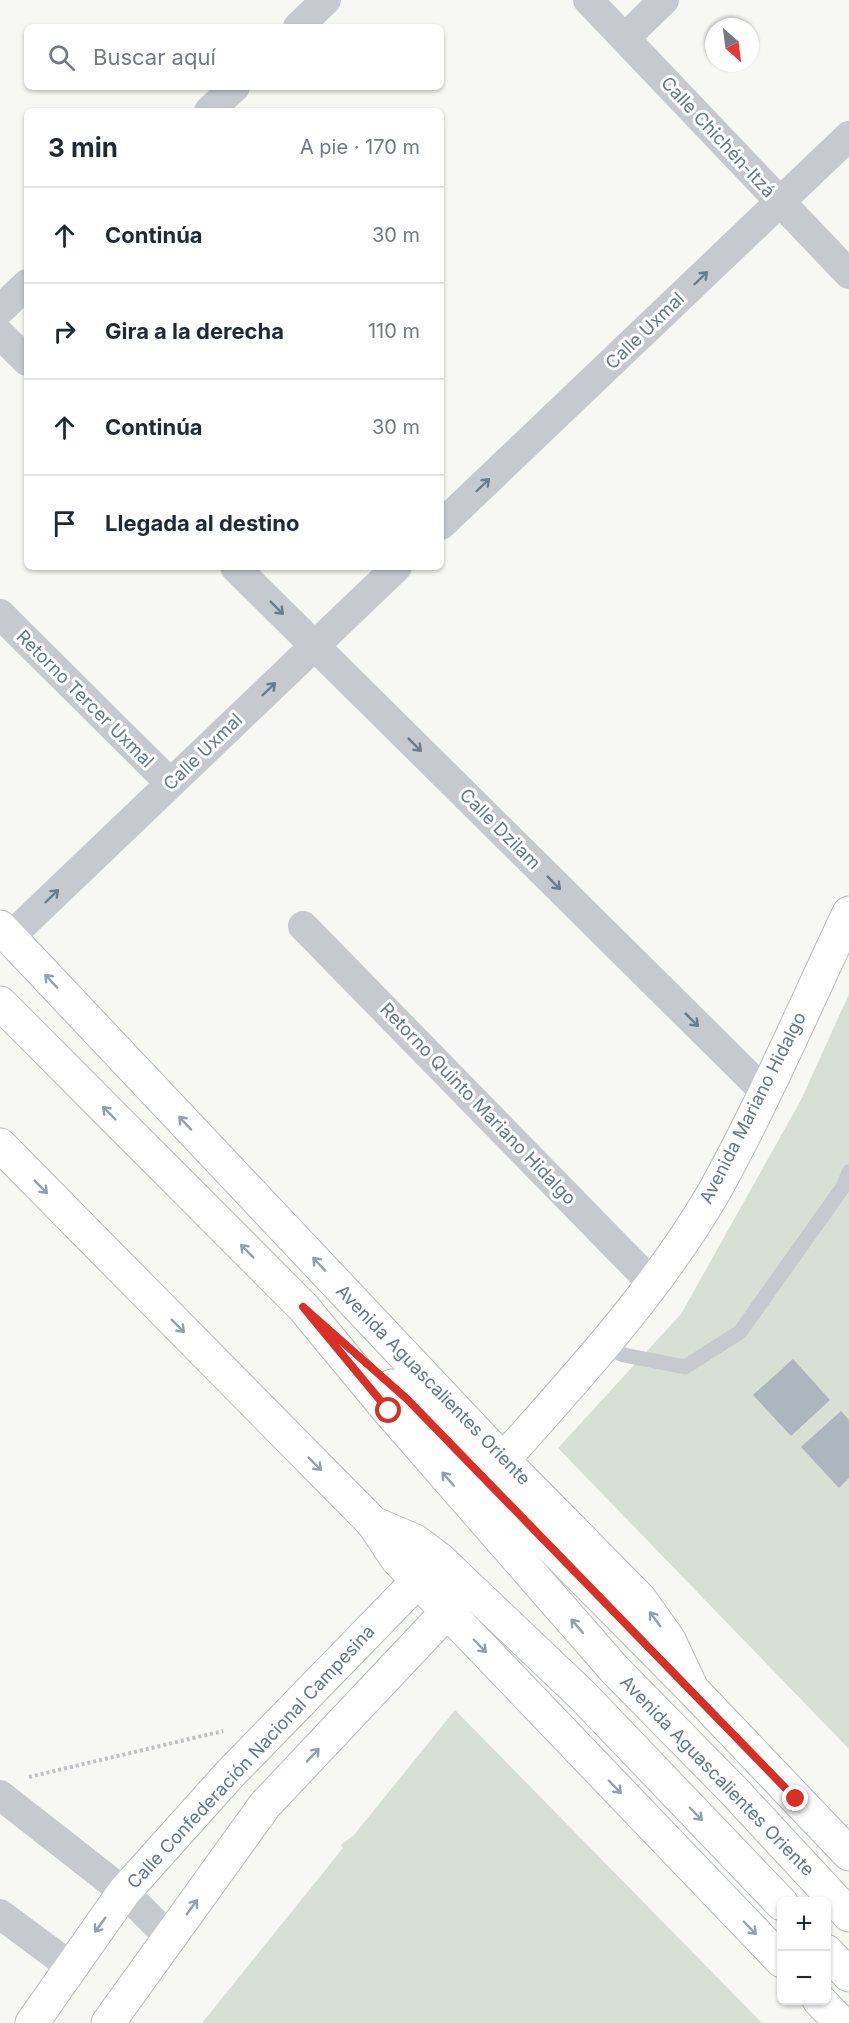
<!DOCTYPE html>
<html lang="es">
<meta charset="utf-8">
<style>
:root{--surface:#fff;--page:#f2f2f3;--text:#1f2937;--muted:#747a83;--line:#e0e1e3}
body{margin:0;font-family:Inter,sans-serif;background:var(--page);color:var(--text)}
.controls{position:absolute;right:18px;bottom:18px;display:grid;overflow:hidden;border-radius:9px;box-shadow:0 2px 4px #0004}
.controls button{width:54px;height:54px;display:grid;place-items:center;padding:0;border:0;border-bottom:2px solid var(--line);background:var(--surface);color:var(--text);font:30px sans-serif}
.compass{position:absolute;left:705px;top:18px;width:54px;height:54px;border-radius:50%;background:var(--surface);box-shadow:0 2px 4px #0004;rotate:152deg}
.stop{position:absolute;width:18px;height:18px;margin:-14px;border:4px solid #d93025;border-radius:50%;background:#fff}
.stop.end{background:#d93025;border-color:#fff;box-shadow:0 2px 6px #0008}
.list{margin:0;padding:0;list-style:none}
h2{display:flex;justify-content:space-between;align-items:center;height:78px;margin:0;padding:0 24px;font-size:26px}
h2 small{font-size:20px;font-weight:400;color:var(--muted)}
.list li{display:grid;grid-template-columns:39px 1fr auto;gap:18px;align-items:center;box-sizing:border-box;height:96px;padding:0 24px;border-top:2px solid var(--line)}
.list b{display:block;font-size:22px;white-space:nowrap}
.list em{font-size:20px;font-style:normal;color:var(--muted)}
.icon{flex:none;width:33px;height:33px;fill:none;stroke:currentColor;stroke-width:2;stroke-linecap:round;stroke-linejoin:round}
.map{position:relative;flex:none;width:849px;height:2023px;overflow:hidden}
.search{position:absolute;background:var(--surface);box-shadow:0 2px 4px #0004;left:24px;top:24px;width:420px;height:66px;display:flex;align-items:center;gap:15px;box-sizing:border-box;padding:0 21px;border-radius:9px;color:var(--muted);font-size:22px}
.panel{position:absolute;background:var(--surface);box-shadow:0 2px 4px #0004;left:24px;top:108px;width:420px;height:462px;border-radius:9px}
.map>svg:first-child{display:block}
.green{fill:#d8dfd4}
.building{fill:#adb6bc}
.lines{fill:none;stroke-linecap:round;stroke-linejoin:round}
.secondary-casing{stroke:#b6bcc1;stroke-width:35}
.primary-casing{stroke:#b9bdc1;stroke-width:35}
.path{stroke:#bfc2c4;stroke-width:4;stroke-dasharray:3 3;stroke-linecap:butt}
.lane{stroke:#c6cace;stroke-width:15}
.street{stroke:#c6cace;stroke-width:30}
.secondary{stroke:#fff;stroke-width:33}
.primary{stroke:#fff;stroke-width:33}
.oneway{stroke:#687c8c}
.oneway2{stroke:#92a0ac}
.route{stroke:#d93025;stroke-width:8}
.labels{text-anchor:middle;stroke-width:6;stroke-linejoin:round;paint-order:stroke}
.street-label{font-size:18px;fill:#637888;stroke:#fff}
</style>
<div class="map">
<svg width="849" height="2023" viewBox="0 0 849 2023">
<rect width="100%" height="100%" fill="#f7f7f3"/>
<!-- green -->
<g class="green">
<path d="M 849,994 L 849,1749 L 558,1448 L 681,1314 L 801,1100 Z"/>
<path d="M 455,1710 L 762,2023 L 202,2023 L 343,1848 L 341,1845 L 354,1835 Z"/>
</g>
<!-- building -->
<g class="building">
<path d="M 793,1359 L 830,1400 L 791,1436 L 753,1395 Z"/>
<path d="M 841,1411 L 849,1420 L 849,1478 L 839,1488 L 801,1447 Z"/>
</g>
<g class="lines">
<defs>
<g id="secondary">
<path d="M 0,927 L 503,1460 L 640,1599 L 669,1640 L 692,1689 L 849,1854"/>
<path d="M 503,1460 C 578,1376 657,1290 714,1192 C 764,1102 805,1006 849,913"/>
<path d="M 373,1523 L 397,1559 L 782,1961"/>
<path d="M 819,2000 L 841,2023"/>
<path d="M 32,2023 L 124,1892 L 229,1775 L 439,1559"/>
<path d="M 108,2023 L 265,1805 L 462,1596"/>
</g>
<g id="primary">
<path d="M 0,1003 L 303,1307 L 389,1411 L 615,1670 L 733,1790 L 849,1915"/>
<path d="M 0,1145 L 373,1523 L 415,1541 L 439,1559 L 583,1696 L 782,1904"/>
<path d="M 392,1386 L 692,1689"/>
<path d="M 826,1951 L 849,1975"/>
</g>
</defs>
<!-- secondary casing -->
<use href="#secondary" class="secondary-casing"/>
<!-- primary casing -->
<use href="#primary" class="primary-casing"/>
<!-- path -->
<path class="path" d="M 29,1777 L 223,1731"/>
<!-- lane -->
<path class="lane" d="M 603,1346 L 624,1355 L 685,1367 L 740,1332 L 843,1187 L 849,1172"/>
<!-- street -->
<g class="street">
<path d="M 588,0 L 849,274"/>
<path d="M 298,27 L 326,0"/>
<path d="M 625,38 L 664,0"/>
<path d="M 209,111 L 235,87"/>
<path d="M 0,310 L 27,284"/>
<path d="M 0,334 L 27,361"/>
<path d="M 441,525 L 849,136"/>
<path d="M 235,567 L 764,1091"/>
<path d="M 0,614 L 170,783"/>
<path d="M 303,926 L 652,1283"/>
<path d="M 10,937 L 397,567"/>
<path d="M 0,1795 L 124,1892 L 170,1938"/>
<path d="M 0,1914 L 70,1966"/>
</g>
<!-- secondary -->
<use href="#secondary" class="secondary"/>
<!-- primary -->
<use href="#primary" class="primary"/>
</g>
<!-- one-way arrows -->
<defs><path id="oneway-shaft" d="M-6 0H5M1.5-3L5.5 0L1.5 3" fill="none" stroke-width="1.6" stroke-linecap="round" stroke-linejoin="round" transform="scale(1.5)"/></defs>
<g class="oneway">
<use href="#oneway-shaft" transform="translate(701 278) rotate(-44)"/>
<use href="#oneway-shaft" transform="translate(483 485) rotate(-44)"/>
<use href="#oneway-shaft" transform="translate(277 608) rotate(45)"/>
<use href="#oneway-shaft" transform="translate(269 689) rotate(-44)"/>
<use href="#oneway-shaft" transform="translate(415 745) rotate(45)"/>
<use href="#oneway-shaft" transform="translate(554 883) rotate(45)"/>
<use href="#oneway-shaft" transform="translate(52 896) rotate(-44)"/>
<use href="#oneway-shaft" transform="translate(692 1020) rotate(45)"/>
</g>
<g class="oneway2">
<use href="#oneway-shaft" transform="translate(51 981) rotate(-133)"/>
<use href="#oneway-shaft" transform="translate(109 1113) rotate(-135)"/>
<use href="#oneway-shaft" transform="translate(185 1123) rotate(-133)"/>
<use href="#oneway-shaft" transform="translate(41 1187) rotate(45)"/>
<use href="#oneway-shaft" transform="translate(247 1251) rotate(-135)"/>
<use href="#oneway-shaft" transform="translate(319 1264) rotate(-133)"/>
<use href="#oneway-shaft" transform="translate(178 1326) rotate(45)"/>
<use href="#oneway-shaft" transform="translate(315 1464) rotate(45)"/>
<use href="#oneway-shaft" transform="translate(448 1479) rotate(-131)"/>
<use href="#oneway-shaft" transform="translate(655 1619) rotate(-126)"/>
<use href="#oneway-shaft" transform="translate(577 1626) rotate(-131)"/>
<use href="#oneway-shaft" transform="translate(480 1646) rotate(46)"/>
<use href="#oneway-shaft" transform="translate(313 1755) rotate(-47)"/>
<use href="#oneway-shaft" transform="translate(615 1787) rotate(46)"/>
<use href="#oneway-shaft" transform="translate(696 1814) rotate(46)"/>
<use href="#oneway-shaft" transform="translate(192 1907) rotate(-54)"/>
<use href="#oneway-shaft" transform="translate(100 1925) rotate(126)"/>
<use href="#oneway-shaft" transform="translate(750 1928) rotate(46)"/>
</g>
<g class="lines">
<!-- route -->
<path class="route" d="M 389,1411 L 303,1307 L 407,1399 L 796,1799"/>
</g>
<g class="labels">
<!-- street labels -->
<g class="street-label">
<text transform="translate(718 137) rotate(47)" y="6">Calle Chichén-Itzá</text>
<text transform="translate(645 331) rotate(-44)" y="6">Calle Uxmal</text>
<text transform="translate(85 699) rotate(45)" y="6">Retorno Tercer Uxmal</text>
<text transform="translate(203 752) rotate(-44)" y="6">Calle Uxmal</text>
<text transform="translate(500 829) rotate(45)" y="6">Calle Dzilam</text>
<text transform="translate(478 1104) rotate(46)" y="6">Retorno Quinto Mariano Hidalgo</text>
<text transform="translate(753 1108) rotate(-63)" y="6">Avenida Mariano Hidalgo</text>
<text transform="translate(433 1385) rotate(46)" y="6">Avenida Aguascalientes Oriente</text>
<text transform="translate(251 1757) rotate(-47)" y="6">Calle Confederación Nacional Campesina</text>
<text transform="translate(717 1776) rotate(46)" y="6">Avenida Aguascalientes Oriente</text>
</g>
</g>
</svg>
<div class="controls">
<button>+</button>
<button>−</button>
</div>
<svg class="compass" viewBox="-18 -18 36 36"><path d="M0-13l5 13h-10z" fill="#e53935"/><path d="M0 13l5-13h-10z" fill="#747a83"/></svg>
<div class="stop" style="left:389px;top:1411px"></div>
<div class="stop end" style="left:796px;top:1799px"></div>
<div class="search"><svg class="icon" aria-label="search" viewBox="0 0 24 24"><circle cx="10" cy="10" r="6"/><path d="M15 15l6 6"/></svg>Buscar aquí</div>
<section class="panel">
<h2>3 min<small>A pie · 170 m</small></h2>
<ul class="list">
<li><svg class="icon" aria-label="ahead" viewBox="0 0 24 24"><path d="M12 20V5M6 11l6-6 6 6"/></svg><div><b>Continúa</b></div><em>30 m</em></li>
<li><svg class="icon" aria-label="right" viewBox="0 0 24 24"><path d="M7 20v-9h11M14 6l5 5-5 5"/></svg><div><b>Gira a la derecha</b></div><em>110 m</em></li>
<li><svg class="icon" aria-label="ahead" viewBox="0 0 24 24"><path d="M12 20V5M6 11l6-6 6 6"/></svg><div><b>Continúa</b></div><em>30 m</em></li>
<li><svg class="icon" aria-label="arrive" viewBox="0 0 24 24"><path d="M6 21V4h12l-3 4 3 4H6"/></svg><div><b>Llegada al destino</b></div></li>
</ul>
</section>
</div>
